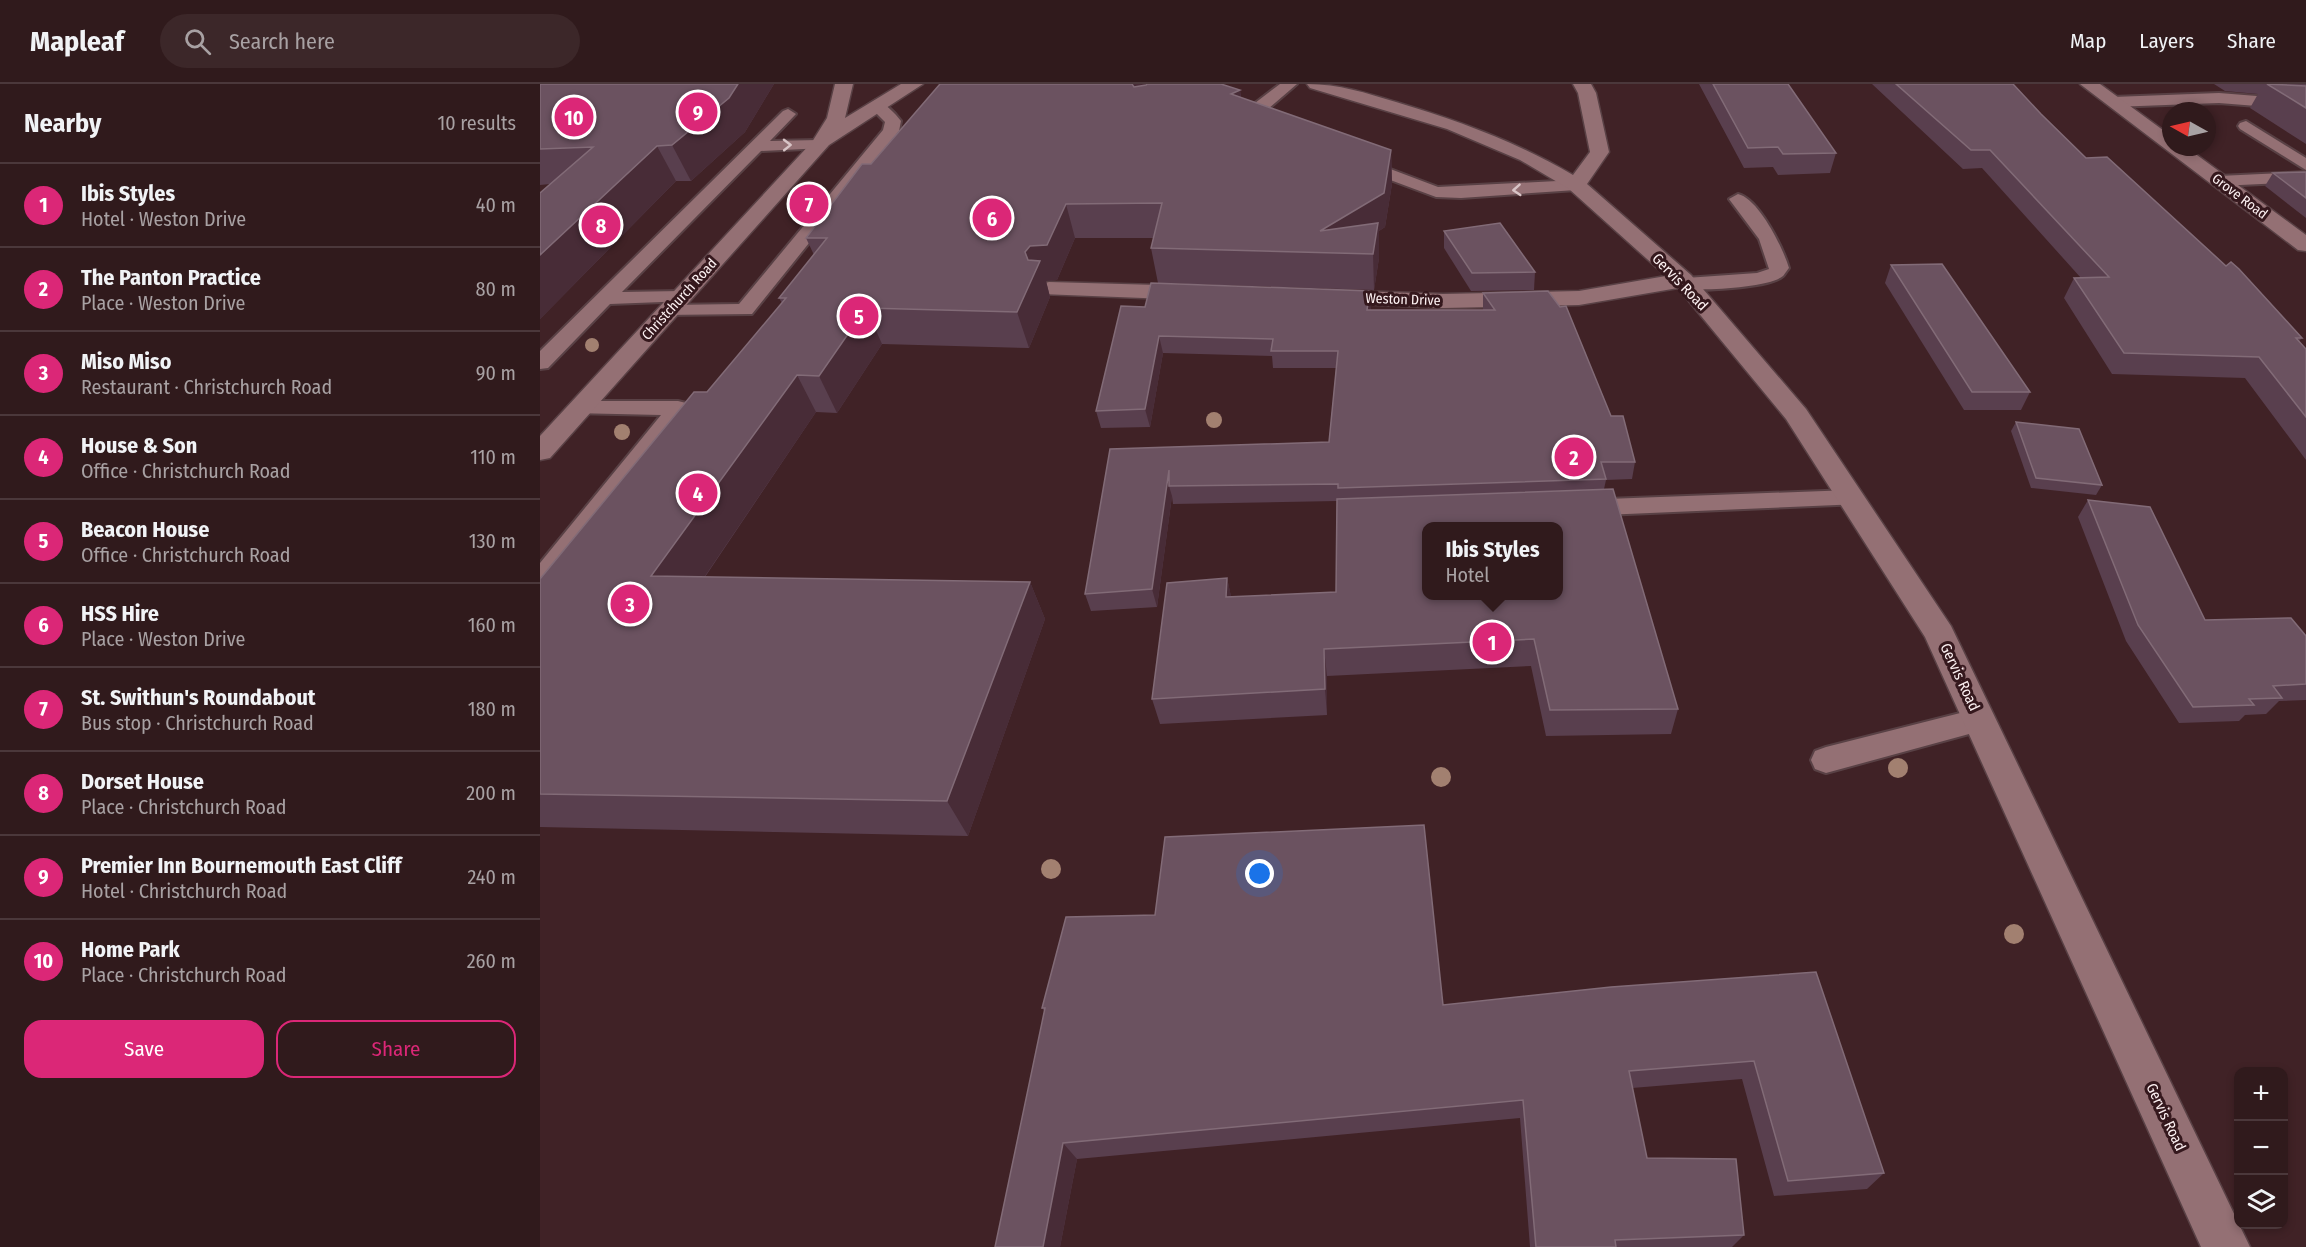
<!DOCTYPE html>
<meta charset="utf-8">
<style>
:root{--surface:#301a1c;--page:#3c2729;--text:#f1f3f6;--muted:#a8a1a3;--line:#4b383b;--accent:#db2777}
body{margin:0;font-family:"Fira Sans Condensed",sans-serif;background:var(--page);color:var(--text)}
.controls{position:absolute;right:18px;bottom:18px;display:grid;overflow:hidden;border-radius:12px;box-shadow:0 3px 9px #0003}
.controls button{width:54px;height:54px;display:grid;place-items:center;padding:0;border:0;border-bottom:2px solid var(--line);background:var(--surface);color:var(--text);font:30px sans-serif}
.compass{position:absolute;left:1622px;top:18px;width:54px;height:54px;border-radius:50%;background:var(--surface);box-shadow:0 3px 9px #0003;rotate:278deg}
.you{position:absolute;left:720px;top:790px;width:21px;height:21px;margin:-15px;border:4px solid #fff;border-radius:50%;background:#1a73e8;box-shadow:0 0 0 9px #1a73e833}
.badge{display:grid;place-items:center;width:39px;height:39px;border-radius:50%;background:var(--accent);color:#fff;font-size:20px;font-weight:700}
.pin{position:absolute;translate:-50% -50%;border:3px solid #fff;box-shadow:0 2px 6px #0006}
.popup{position:absolute;left:882px;top:438px;width:141px;height:78px;box-sizing:border-box;display:grid;place-content:center;border-radius:12px;background:var(--surface);filter:drop-shadow(0 2px 4px #0005);font-size:20px;white-space:nowrap;color:var(--muted)}
.popup b{font-size:22px;color:var(--text)}
.popup::after{content:'';position:absolute;left:50%;top:100%;margin-left:-12px;border:12px solid transparent;border-top-color:var(--surface)}
.list{margin:0;padding:0;list-style:none}
h2{display:flex;justify-content:space-between;align-items:center;height:78px;margin:0;padding:0 24px;font-size:26px}
h2 small{font-size:20px;font-weight:400;color:var(--muted)}
.list li{display:grid;grid-template-columns:39px 1fr auto;gap:18px;align-items:center;box-sizing:border-box;height:84px;padding:0 24px;border-top:2px solid var(--line)}
.list b{display:block;font-size:22px;white-space:nowrap}
.list p{margin:0;font-size:20px;white-space:nowrap;color:var(--muted)}
.list em{font-size:20px;font-style:normal;color:var(--muted)}
.actions{display:flex;gap:12px;padding:18px 24px}
.actions a{flex:1;padding:14px 0;border:2px solid var(--accent);border-radius:18px;text-align:center;font-size:21px;color:var(--accent)}
.actions .main{background:var(--accent);color:#fff}
.icon{flex:none;width:33px;height:33px;fill:none;stroke:currentColor;stroke-width:2;stroke-linecap:round;stroke-linejoin:round}
.map{position:relative;flex:none;width:1766px;height:1163px;overflow:hidden}
header{display:flex;align-items:center;gap:36px;box-sizing:border-box;height:84px;padding:0 30px;background:var(--surface);border-bottom:2px solid var(--line)}
header strong{font-size:28px}
nav{display:flex;gap:33px;margin-inline-start:auto;font-size:21px}
.search{width:420px;height:54px;background:var(--page);display:flex;align-items:center;gap:15px;box-sizing:border-box;padding:0 21px;border-radius:33px;color:var(--muted);font-size:22px}
main{display:flex}
aside{flex:1;background:var(--surface)}
.map>svg:first-child{display:block}
.lines{fill:none;stroke-linecap:round;stroke-linejoin:round}
.service-casing{stroke:#594145;stroke-width:4}
.minor-casing{stroke:#594145;stroke-width:3}
.secondary-casing{stroke:#594145;stroke-width:3}
.service{fill:#947074;fill-rule:evenodd}
.minor{fill:#947074;fill-rule:evenodd}
.secondary{fill:#947074;fill-rule:evenodd}
.tree{fill:#a28070}
.wall{fill:#593f4e}
.shaded-wall{fill:#482c37}
.building{fill:#6b5260;stroke:#826b77;stroke-width:1.5;fill-rule:evenodd}
.oneway{stroke:#d8c4c6}
.labels{text-anchor:middle;stroke-width:6;stroke-linejoin:round;paint-order:stroke}
.far-street-label{font-size:14px;fill:#fdf1f2;stroke:#35181d}
.street-label{font-size:15px;fill:#fdf1f2;stroke:#35181d}
</style>
<header>
<strong>Mapleaf</strong>
<div class="search"><svg class="icon" aria-label="search" viewBox="0 0 24 24"><circle cx="10" cy="10" r="6"/><path d="M15 15l6 6"/></svg>Search here</div>
<nav><a>Map</a><a>Layers</a><a>Share</a></nav>
</header>
<main>
<aside>
<h2>Nearby<small>10 results</small></h2>
<ul class="list">
<li><span class="badge">1</span><div><b>Ibis Styles</b><p>Hotel · Weston Drive</p></div><em>40 m</em></li>
<li><span class="badge">2</span><div><b>The Panton Practice</b><p>Place · Weston Drive</p></div><em>80 m</em></li>
<li><span class="badge">3</span><div><b>Miso Miso</b><p>Restaurant · Christchurch Road</p></div><em>90 m</em></li>
<li><span class="badge">4</span><div><b>House &amp; Son</b><p>Office · Christchurch Road</p></div><em>110 m</em></li>
<li><span class="badge">5</span><div><b>Beacon House</b><p>Office · Christchurch Road</p></div><em>130 m</em></li>
<li><span class="badge">6</span><div><b>HSS Hire</b><p>Place · Weston Drive</p></div><em>160 m</em></li>
<li><span class="badge">7</span><div><b>St. Swithun's Roundabout</b><p>Bus stop · Christchurch Road</p></div><em>180 m</em></li>
<li><span class="badge">8</span><div><b>Dorset House</b><p>Place · Christchurch Road</p></div><em>200 m</em></li>
<li><span class="badge">9</span><div><b>Premier Inn Bournemouth East Cliff</b><p>Hotel · Christchurch Road</p></div><em>240 m</em></li>
<li><span class="badge">10</span><div><b>Home Park</b><p>Place · Christchurch Road</p></div><em>260 m</em></li>
</ul>
<div class="actions"><a class="main">Save</a><a>Share</a></div>
</aside>
<div class="map">
<svg width="1766" height="1163" viewBox="0 0 1766 1163">
<rect width="100%" height="100%" fill="#402226"/>
<g class="lines">
<defs>
<g id="service">
<path d="M 740,0 L 757,0 L 721,31 L 742,44 L 734,49 L 714,42 L 705,31 L 715,19 Z"/>
<path d="M 1679,9 L 1766,16 L 1766,26 L 1679,19 L 1573,23 L 1565,18 L 1573,13 Z"/>
<path d="M 336,16 C 345,19 355,29 361,37 L 359,47 L 212,230 L 122,231 L 119,227 L 122,223 L 129,221 L 199,220 L 343,46 L 345,38 L 328,21 Z"/>
<path d="M 248,25 L 256,30 L 230,57 L 279,56 L 287,61 L 285,64 L 221,67 L 82,208 L 141,207 L 148,209 L 151,213 L 148,217 L 70,220 L 8,284 L 0,285 L 0,267 L 243,27 Z"/>
<path d="M 1706,37 L 1766,74 L 1766,86 L 1700,45 L 1698,42 L 1700,39 Z"/>
<path d="M 816,72 L 898,103 L 1036,96 L 1045,101 L 1036,106 L 921,114 L 896,113 L 810,81 L 808,77 Z"/>
<path d="M 1766,88 L 1766,98 L 1679,102 L 1670,97 L 1679,92 Z"/>
<path d="M 1198,110 C 1219,115 1243,164 1249,184 C 1248,185 1244,191 1243,192 C 1230,204 1156,208 1139,204 L 1136,200 L 1139,196 L 1146,194 L 1217,189 L 1229,185 L 1219,155 L 1189,115 Z"/>
<path d="M 40,317 L 138,317 L 146,319 L 149,324 L 9,504 L 0,506 L 0,479 L 121,331 L 32,329 L 29,324 L 32,319 Z"/>
<path d="M 1311,406 L 1320,408 L 1323,414 L 1320,420 L 1040,432 L 1031,430 L 1028,424 L 1031,418 L 1040,416 Z"/>
<path d="M 1440,624 L 1451,628 L 1455,636 L 1451,644 L 1286,689 L 1275,685 L 1271,676 L 1275,667 L 1286,663 Z"/>
</g>
<g id="minor">
<path d="M 767,0 C 799,0 826,9 856,18 C 919,37 977,58 1033,91 L 1050,68 L 1038,9 L 1033,0 L 1051,0 L 1056,9 L 1069,68 L 1047,100 L 1151,191 L 1266,325 L 1411,542 L 1710,1163 L 1661,1163 L 1385,553 L 1246,335 L 1138,204 L 1039,221 L 903,224 L 778,218 L 775,213 L 778,208 L 786,206 L 903,210 L 1039,207 L 1126,192 L 1029,105 L 980,76 L 907,45 L 770,4 Z"/>
<path d="M 1540,0 L 1560,0 L 1631,52 L 1631,63 L 1646,63 L 1766,151 L 1766,167 L 1758,166 Z"/>
<path d="M 509,198 L 654,202 L 662,204 L 665,209 L 662,214 L 654,216 L 501,210 L 498,205 L 501,200 Z"/>
</g>
<path id="secondary" d="M 295,0 L 313,0 L 305,34 L 361,0 L 383,0 L 289,61 L 10,374 L 0,376 L 0,352 L 272,58 L 287,34 Z"/>
</defs>
<!-- service casing -->
<use href="#service" class="service-casing"/>
<!-- minor casing -->
<use href="#minor" class="minor-casing"/>
<!-- secondary casing -->
<use href="#secondary" class="secondary-casing"/>
<!-- service -->
<use href="#service" class="service"/>
<!-- minor -->
<use href="#minor" class="minor"/>
<!-- secondary -->
<use href="#secondary" class="secondary"/>
</g>
<!-- trees -->
<g class="tree">
<circle cx="52" cy="261" r="7"/>
<circle cx="674" cy="336" r="8"/>
<circle cx="82" cy="348" r="8"/>
<circle cx="1358" cy="684" r="10"/>
<circle cx="901" cy="693" r="10"/>
<circle cx="511" cy="785" r="10"/>
<circle cx="1474" cy="850" r="10"/>
</g>
<!-- wall -->
<g class="wall">
<path d="M 0,0 L 234,0 L 205,48 L 151,97 L 136,97 L 0,235 L 0,109 L 10,100 L 0,101 Z"/>
<path d="M 400,0 L 606,0 L 606,1 L 700,6 L 701,14 L 851,66 L 852,100 L 845,143 L 839,147 L 839,174 L 834,206 L 618,199 L 611,164 L 614,154 L 535,154 L 517,196 L 506,197 L 510,213 L 489,264 L 342,260 L 297,329 L 276,328 L 165,493 L 490,498 L 505,535 L 428,752 L 0,743 L 0,495 L 167,308 L 242,219 L 239,214 L 274,171 L 266,154 L 331,80 Z"/>
<path d="M 1159,0 L 1248,0 L 1296,69 L 1290,89 L 1238,91 L 1233,83 L 1204,84 Z"/>
<path d="M 1332,0 L 1473,0 L 1501,30 L 1546,74 L 1762,254 L 1759,257 L 1766,265 L 1766,376 L 1705,294 L 1572,290 L 1524,214 L 1534,194 L 1541,194 L 1442,84 L 1423,85 Z"/>
<path d="M 1674,0 L 1766,0 L 1766,60 L 1710,24 L 1718,10 L 1685,7 Z"/>
<path d="M 1766,88 L 1766,134 L 1725,102 L 1733,89 Z"/>
<path d="M 904,147 L 995,188 L 994,206 L 931,207 L 904,164 Z"/>
<path d="M 1351,181 L 1490,308 L 1481,326 L 1424,326 L 1345,199 Z"/>
<path d="M 943,209 L 1071,332 L 1095,378 L 1092,395 L 1066,396 L 1064,405 L 1138,625 L 1131,650 L 1006,652 L 991,582 L 787,592 L 787,631 L 620,640 L 612,615 L 687,494 L 691,513 L 796,508 L 797,417 L 633,420 L 632,412 L 617,523 L 551,527 L 545,510 L 570,365 L 789,358 L 796,284 L 733,284 L 732,272 L 623,269 L 610,343 L 561,344 L 556,327 L 605,223 L 831,224 L 831,226 L 943,226 Z"/>
<path d="M 1476,338 L 1562,401 L 1556,411 L 1491,404 L 1471,347 Z"/>
<path d="M 1548,416 L 1665,536 L 1766,552 L 1766,616 L 1739,617 L 1726,630 L 1705,631 L 1699,637 L 1639,639 L 1586,557 L 1538,433 Z"/>
<path d="M 1276,888 L 1344,1089 L 1327,1105 L 1234,1112 L 1202,995 L 1092,1004 L 1107,1074 L 1204,1151 L 1192,1163 L 990,1163 L 980,1034 L 537,1075 L 520,1163 L 505,928 L 502,924 L 903,921 Z"/>
</g>
<!-- shaded-wall -->
<g class="shaded-wall">
<path d="M 198,0 L 234,0 L 205,48 L 151,97 L 132,61 Z"/>
<path d="M 590,0 L 606,0 L 607,6 L 595,28 Z"/>
<path d="M 700,6 L 704,38 L 691,10 Z"/>
<path d="M 117,62 L 136,97 L 0,235 L 0,171 Z"/>
<path d="M 851,66 L 852,100 L 845,143 L 839,147 L 839,174 L 834,206 L 833,170 L 780,147 Z"/>
<path d="M 526,120 L 535,154 L 517,196 L 506,197 L 510,213 L 489,264 L 477,228 L 485,168 Z"/>
<path d="M 830,207 L 831,224 L 828,243 L 827,226 Z"/>
<path d="M 326,224 L 342,260 L 297,329 L 279,292 Z"/>
<path d="M 619,252 L 623,269 L 610,343 L 605,325 Z"/>
<path d="M 257,291 L 276,328 L 140,529 L 111,492 Z"/>
<path d="M 629,386 L 629,402 L 632,412 L 617,523 L 612,505 Z"/>
<path d="M 687,494 L 693,521 L 686,513 Z"/>
<path d="M 490,498 L 505,535 L 428,752 L 407,717 Z"/>
<path d="M 784,565 L 787,592 L 787,631 L 785,605 Z"/>
<path d="M 523,1059 L 537,1075 L 520,1163 L 503,1163 Z"/>
</g>
<!-- building -->
<g class="building">
<path d="M 0,0 L 198,0 L 189,14 L 132,61 L 117,62 L 0,171 L 0,109 L 53,63 L 0,65 Z"/>
<path d="M 400,0 L 592,0 L 594,3 L 606,1 L 607,0 L 681,0 L 700,6 L 691,10 L 851,66 L 844,109 L 780,147 L 838,139 L 833,170 L 611,164 L 622,119 L 526,120 L 507,161 L 490,162 L 485,168 L 488,176 L 500,177 L 477,228 L 326,224 L 279,292 L 257,291 L 111,492 L 490,498 L 407,717 L 0,710 L 0,495 L 154,308 L 167,308 L 246,214 L 239,214 L 287,154 L 266,154 L 322,80 L 331,80 Z"/>
<path d="M 1173,0 L 1248,0 L 1296,69 L 1243,70 L 1238,63 L 1208,64 Z"/>
<path d="M 1356,0 L 1473,0 L 1501,30 L 1546,74 L 1567,73 L 1686,182 L 1691,178 L 1699,185 L 1762,254 L 1756,254 L 1766,265 L 1766,333 L 1719,273 L 1584,269 L 1534,194 L 1569,193 L 1450,66 L 1431,66 Z"/>
<path d="M 1727,0 L 1766,2 L 1766,24 Z"/>
<path d="M 1766,88 L 1766,114 L 1733,89 Z"/>
<path d="M 960,139 L 995,188 L 932,189 L 904,147 Z"/>
<path d="M 1402,180 L 1490,308 L 1432,308 L 1351,181 Z"/>
<path d="M 611,199 L 830,207 L 827,226 L 955,226 L 943,209 L 1008,207 L 1020,223 L 1026,222 L 1071,332 L 1083,332 L 1095,378 L 1061,378 L 1066,395 L 798,404 L 798,400 L 629,402 L 629,386 L 612,505 L 545,510 L 570,365 L 789,358 L 798,267 L 731,267 L 733,255 L 619,252 L 605,325 L 556,327 L 581,222 L 605,223 Z"/>
<path d="M 1476,338 L 1539,345 L 1562,401 L 1496,394 Z"/>
<path d="M 1073,405 L 1138,625 L 1010,626 L 994,555 L 784,565 L 785,605 L 612,615 L 627,499 L 687,494 L 686,513 L 796,508 L 797,415 ZM 886,442 L 1018,442 L 1018,512 L 886,512 Z"/>
<path d="M 1548,416 L 1610,423 L 1665,536 L 1751,534 L 1766,552 L 1766,600 L 1733,602 L 1742,614 L 1709,615 L 1714,621 L 1653,623 L 1598,541 Z"/>
<path d="M 884,741 L 903,921 L 1071,903 L 1276,888 L 1344,1089 L 1248,1097 L 1214,977 L 1089,987 L 1107,1074 L 1196,1075 L 1204,1151 L 1075,1156 L 1076,1163 L 996,1163 L 983,1016 L 523,1059 L 503,1163 L 455,1163 L 505,924 L 502,924 L 526,833 L 615,831 L 625,753 Z"/>
</g>
<!-- one-way arrows -->
<defs><path id="oneway-chevron" d="M-2-3.5L2.5 0L-2 3.5" fill="none" stroke-width="1.6" stroke-linecap="round" stroke-linejoin="round" transform="scale(1.5)"/></defs>
<g class="oneway">
<use href="#oneway-chevron" transform="translate(247 61) rotate(-1)"/>
<use href="#oneway-chevron" transform="translate(977 106) rotate(176)"/>
</g>
<g class="labels">
<!-- far-street labels -->
<g class="far-street-label">
<text transform="translate(1700 112) rotate(37)" y="5">Grove Road</text>
<text transform="translate(139 215) rotate(-48)" y="5">Christchurch Road</text>
<text transform="translate(863 215) rotate(2)" y="5">Weston Drive</text>
</g>
<!-- street labels -->
<g class="street-label">
<text transform="translate(1140 198) rotate(46)" y="5">Gervis Road</text>
<text transform="translate(1420 593) rotate(65)" y="5">Gervis Road</text>
<text transform="translate(1626 1033) rotate(65)" y="5">Gervis Road</text>
</g>
</g>
</svg>
<div class="controls">
<button>+</button>
<button>−</button>
<button><svg class="icon" aria-label="layers" viewBox="0 0 24 24"><path d="M12 4l9 5-9 5-9-5zM3 14l9 5 9-5"/></svg></button>
</div>
<svg class="compass" viewBox="-18 -18 36 36"><path d="M0-13l5 13h-10z" fill="#e53935"/><path d="M0 13l5-13h-10z" fill="#a8a1a3"/></svg>
<div class="you"></div>
<div class="pin badge" style="left:952px;top:558px">1</div>
<div class="popup"><b>Ibis Styles</b>Hotel</div>
<div class="pin badge" style="left:1034px;top:373px">2</div>
<div class="pin badge" style="left:90px;top:520px">3</div>
<div class="pin badge" style="left:158px;top:409px">4</div>
<div class="pin badge" style="left:319px;top:232px">5</div>
<div class="pin badge" style="left:452px;top:134px">6</div>
<div class="pin badge" style="left:269px;top:120px">7</div>
<div class="pin badge" style="left:61px;top:141px">8</div>
<div class="pin badge" style="left:158px;top:28px">9</div>
<div class="pin badge" style="left:34px;top:33px">10</div>
</div>
</main>
